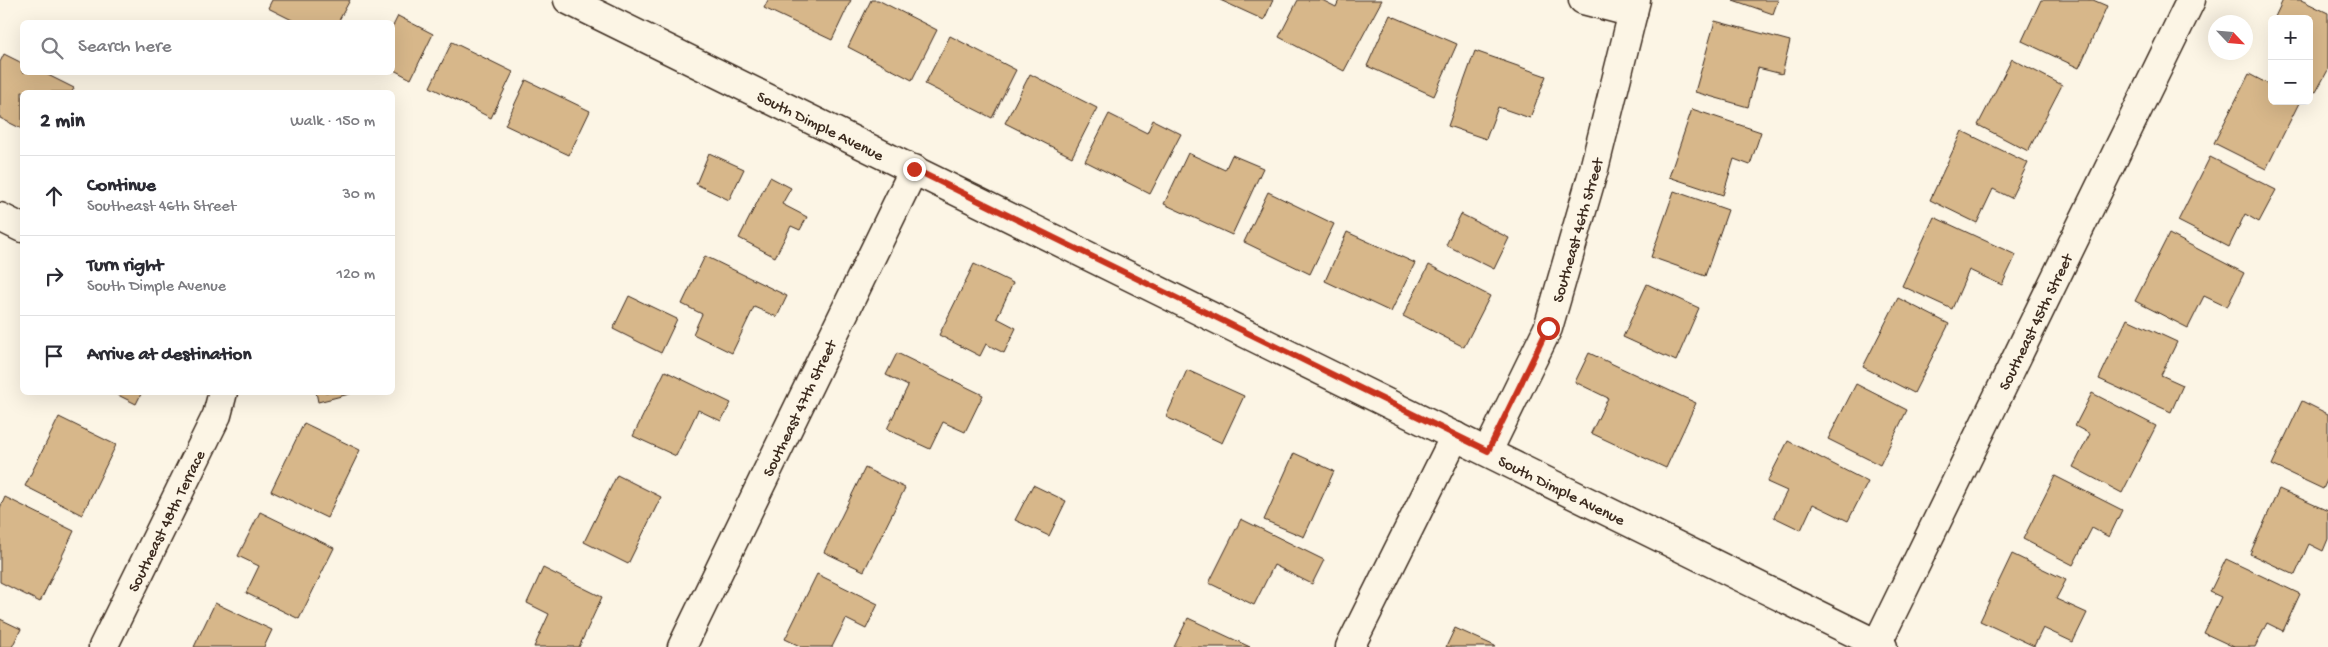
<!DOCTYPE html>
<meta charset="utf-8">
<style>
:root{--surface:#fff;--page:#f7f7f7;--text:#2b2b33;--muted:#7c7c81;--line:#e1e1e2}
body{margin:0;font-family:"Gochi Hand",sans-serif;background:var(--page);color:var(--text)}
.controls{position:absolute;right:15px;top:15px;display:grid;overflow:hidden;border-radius:8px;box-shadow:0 5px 20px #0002}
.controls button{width:45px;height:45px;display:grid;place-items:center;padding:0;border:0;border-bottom:1px solid var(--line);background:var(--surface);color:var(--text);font:25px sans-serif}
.compass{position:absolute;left:2208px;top:15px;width:45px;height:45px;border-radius:50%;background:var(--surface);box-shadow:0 5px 20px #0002;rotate:116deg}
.stop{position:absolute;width:15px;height:15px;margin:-11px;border:4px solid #c8321e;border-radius:50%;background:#fff}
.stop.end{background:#c8321e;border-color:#fff;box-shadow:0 1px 5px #0008}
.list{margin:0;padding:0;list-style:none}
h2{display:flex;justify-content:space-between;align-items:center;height:65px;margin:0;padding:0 20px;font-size:21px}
h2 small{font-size:16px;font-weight:400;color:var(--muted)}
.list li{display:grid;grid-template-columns:32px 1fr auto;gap:15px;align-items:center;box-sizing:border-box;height:80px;padding:0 20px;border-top:1px solid var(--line)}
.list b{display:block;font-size:19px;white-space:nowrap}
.list p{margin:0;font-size:16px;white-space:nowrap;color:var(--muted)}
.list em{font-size:16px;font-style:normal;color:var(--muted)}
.icon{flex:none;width:28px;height:28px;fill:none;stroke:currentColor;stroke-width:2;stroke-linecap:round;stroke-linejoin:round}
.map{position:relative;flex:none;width:2328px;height:647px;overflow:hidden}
.search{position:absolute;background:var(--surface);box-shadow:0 5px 20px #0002;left:20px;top:20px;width:375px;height:55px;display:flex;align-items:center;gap:12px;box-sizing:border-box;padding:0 18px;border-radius:8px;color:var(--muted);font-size:19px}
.panel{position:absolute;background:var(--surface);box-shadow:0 5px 20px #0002;left:20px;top:90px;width:375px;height:305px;border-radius:8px}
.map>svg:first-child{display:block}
.building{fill:#d7b78a;stroke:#3b2a1e}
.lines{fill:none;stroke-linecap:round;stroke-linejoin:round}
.minor-casing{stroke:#3b2a1e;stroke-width:31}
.minor{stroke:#fcf5e5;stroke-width:28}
.route{stroke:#c8321e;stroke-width:6}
.labels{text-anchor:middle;stroke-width:5;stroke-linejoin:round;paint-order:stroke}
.street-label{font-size:16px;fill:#3b2a1e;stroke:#fcf5e5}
</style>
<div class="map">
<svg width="2328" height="647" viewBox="0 0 2328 647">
<rect width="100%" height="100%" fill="#fcf5e5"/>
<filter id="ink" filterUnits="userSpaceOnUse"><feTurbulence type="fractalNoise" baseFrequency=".02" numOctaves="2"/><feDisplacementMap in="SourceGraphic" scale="10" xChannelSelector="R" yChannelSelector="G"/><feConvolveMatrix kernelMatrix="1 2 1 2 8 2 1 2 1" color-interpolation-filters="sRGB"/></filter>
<g filter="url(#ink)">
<!-- building -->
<g class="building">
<path d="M 272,0 L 350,0 L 338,22 L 296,22 L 268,8 Z"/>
<path d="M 768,0 L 851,0 L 832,40 L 764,8 Z"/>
<path d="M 871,0 L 878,0 L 937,30 L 912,80 L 848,47 Z"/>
<path d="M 1220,0 L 1273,0 L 1264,20 Z"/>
<path d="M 1298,0 L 1322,0 L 1336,7 L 1339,0 L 1382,0 L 1344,71 L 1279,37 Z"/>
<path d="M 1733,0 L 1778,0 L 1773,14 Z"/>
<path d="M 2041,0 L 2093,0 L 2107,6 L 2079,68 L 2022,41 Z"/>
<path d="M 2283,0 L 2301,0 L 2328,13 L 2328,70 L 2316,92 L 2309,89 L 2309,19 L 2274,19 Z"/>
<path d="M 1390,15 L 1457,44 L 1434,96 L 1367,66 Z"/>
<path d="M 398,16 L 433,34 L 411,79 L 392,69 L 392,28 Z"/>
<path d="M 1715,21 L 1790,41 L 1782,74 L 1758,68 L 1748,107 L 1695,92 Z"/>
<path d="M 950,36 L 1016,70 L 992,118 L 925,84 Z"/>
<path d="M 452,42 L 513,72 L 491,118 L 430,87 Z"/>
<path d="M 1475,51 L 1546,76 L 1530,118 L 1498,107 L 1486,139 L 1448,126 Z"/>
<path d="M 4,54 L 22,63 L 22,72 L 42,72 L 74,88 L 72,92 L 22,92 L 22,129 L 0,118 L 0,62 Z"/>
<path d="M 2012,59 L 2062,85 L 2028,151 L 1978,125 Z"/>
<path d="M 1030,74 L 1097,108 L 1072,157 L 1005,123 Z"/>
<path d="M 2249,74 L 2272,86 L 2272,101 L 2300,101 L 2266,169 L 2214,143 Z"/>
<path d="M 526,80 L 590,111 L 569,155 L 505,125 Z"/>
<path d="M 1692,109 L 1761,132 L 1750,165 L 1734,159 L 1723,195 L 1669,177 Z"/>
<path d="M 1109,114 L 1147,133 L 1153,120 L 1181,134 L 1150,194 L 1085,161 Z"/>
<path d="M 1962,131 L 2028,163 L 2011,198 L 1993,189 L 1977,223 L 1930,200 Z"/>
<path d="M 709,153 L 744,169 L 729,200 L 696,184 Z"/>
<path d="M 1188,153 L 1225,170 L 1232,155 L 1263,168 L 1232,235 L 1164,204 Z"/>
<path d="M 2210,157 L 2276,190 L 2259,222 L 2245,214 L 2229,247 L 2178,221 Z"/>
<path d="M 770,177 L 791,188 L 782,204 L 807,217 L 800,230 L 791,226 L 775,257 L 739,238 Z"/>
<path d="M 1674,191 L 1728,210 L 1705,276 L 1651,257 Z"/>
<path d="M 1268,192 L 1334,224 L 1310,274 L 1244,242 Z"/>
<path d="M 1461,214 L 1509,238 L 1494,269 L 1446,245 Z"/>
<path d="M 1934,217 L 2016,255 L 2002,285 L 1969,270 L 1952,309 L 1902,286 Z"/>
<path d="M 1347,232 L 1415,263 L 1391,312 L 1325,281 Z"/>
<path d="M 2169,234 L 2244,273 L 2227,307 L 2204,296 L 2188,328 L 2135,301 Z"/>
<path d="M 705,256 L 787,296 L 777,317 L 754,307 L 732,353 L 693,334 L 702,314 L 682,304 Z"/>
<path d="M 974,264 L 1013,283 L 997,318 L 1016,328 L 1004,353 L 986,344 L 980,356 L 939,335 Z"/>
<path d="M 1429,265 L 1490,296 L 1464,347 L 1403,316 Z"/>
<path d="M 1647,284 L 1699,308 L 1676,361 L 1623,337 Z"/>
<path d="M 629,296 L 677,319 L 661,353 L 613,329 Z"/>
<path d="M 1898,298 L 1949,324 L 1914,393 L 1863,367 Z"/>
<path d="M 2127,319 L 2177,342 L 2161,375 L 2183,385 L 2171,412 L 2099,379 Z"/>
<path d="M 897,353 L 983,395 L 965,432 L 943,422 L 930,449 L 887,429 L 908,386 L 886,375 Z"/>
<path d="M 1589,353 L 1696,403 L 1666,468 L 1591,433 L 1608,398 L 1575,382 Z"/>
<path d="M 1187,370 L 1244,396 L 1222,443 L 1166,417 Z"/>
<path d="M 665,371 L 731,403 L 721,421 L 698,410 L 676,456 L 633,436 Z"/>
<path d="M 1856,384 L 1907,410 L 1880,465 L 1828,439 Z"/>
<path d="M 112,392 L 142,392 L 136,404 Z"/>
<path d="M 316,392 L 357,392 L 318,402 Z"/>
<path d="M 2092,393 L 2156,426 L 2122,493 L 2073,467 L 2090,434 L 2075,426 Z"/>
<path d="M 2302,401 L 2328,414 L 2328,478 L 2323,489 L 2272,465 Z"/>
<path d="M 59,417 L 116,445 L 82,515 L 25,486 Z"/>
<path d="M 304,423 L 360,450 L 327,518 L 271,491 Z"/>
<path d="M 1788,441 L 1868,482 L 1848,521 L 1813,504 L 1801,530 L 1774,517 L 1787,491 L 1767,482 Z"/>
<path d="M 1294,453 L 1334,471 L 1304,537 L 1264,520 Z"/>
<path d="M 865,468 L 905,488 L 864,571 L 824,552 Z"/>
<path d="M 617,475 L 661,497 L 628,564 L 584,542 Z"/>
<path d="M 2055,476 L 2122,510 L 2109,537 L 2092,528 L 2073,565 L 2023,539 Z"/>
<path d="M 1033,485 L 1066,501 L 1049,536 L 1015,520 Z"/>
<path d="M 2279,489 L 2328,511 L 2328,539 L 2323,551 L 2309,544 L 2295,575 L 2250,554 Z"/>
<path d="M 5,497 L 74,531 L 40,602 L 0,582 L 0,508 Z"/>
<path d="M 260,512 L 334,548 L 299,619 L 246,593 L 259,566 L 238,556 Z"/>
<path d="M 1241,519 L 1324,560 L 1312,584 L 1274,565 L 1254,605 L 1209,583 Z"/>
<path d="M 2012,554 L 2066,580 L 2056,599 L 2087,613 L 2073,642 L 2043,628 L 2034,646 L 1980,621 Z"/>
<path d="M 2226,559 L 2300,594 L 2283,631 L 2267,623 L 2255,647 L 2234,647 L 2204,633 L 2221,597 L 2210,592 Z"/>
<path d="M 543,568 L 602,597 L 579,647 L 534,647 L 549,614 L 527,603 Z"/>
<path d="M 817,574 L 878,604 L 866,629 L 846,619 L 832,647 L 802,647 L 785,639 Z"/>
<path d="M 215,603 L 272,630 L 264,647 L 194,647 Z"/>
<path d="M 1188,618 L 1250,647 L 1174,647 Z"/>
<path d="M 0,619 L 21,629 L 12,647 L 0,647 Z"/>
<path d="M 1455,628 L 1495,646 L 1495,647 L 1446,647 Z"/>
</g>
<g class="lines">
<defs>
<g id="minor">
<path id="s1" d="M 568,0 L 1883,647"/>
<path d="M 1583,0 L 1633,13"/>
<path d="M 0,217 L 22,228"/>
<path id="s2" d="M 1488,451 L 1548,328 L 1594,169 L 1636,0"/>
<path id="s3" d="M 1877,644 L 2191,0"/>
<path id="s4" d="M 103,647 L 217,415 L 223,392"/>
<path id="s5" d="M 682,647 L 914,169"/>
<path d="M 1350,647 L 1455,436"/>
</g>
</defs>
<!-- minor casing -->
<use href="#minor" class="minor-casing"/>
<!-- minor -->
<use href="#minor" class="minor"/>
</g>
</g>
<g class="lines" filter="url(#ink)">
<!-- route -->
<path class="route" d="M 914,169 L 1488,451 L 1548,328"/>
</g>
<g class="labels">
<!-- street labels -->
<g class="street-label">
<text dy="6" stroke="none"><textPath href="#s1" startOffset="282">South Dimple Avenue</textPath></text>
<text dy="6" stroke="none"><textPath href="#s2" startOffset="239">Southeast 46th Street</textPath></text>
<text dy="6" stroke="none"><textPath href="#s3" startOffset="359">Southeast 45th Street</textPath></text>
<text dy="6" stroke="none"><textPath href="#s5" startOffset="266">Southeast 47th Street</textPath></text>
<text dy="6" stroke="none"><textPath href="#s1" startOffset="1108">South Dimple Avenue</textPath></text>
<text dy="6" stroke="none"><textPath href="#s4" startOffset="141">Southeast 48th Terrace</textPath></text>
</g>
</g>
</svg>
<div class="controls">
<button>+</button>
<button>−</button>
</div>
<svg class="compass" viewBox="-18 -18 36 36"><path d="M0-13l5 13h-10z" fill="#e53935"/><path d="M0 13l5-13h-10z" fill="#7c7c81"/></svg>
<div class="stop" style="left:1548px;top:328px"></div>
<div class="stop end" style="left:914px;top:169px"></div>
<div class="search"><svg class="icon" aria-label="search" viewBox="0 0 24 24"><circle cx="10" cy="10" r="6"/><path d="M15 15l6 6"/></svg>Search here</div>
<section class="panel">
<h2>2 min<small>Walk · 150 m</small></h2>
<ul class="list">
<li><svg class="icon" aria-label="ahead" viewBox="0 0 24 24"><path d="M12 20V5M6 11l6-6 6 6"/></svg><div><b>Continue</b><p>Southeast 46th Street</p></div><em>30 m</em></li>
<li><svg class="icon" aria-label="right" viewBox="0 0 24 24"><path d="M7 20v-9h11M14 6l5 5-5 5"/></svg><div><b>Turn right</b><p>South Dimple Avenue</p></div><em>120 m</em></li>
<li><svg class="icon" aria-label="arrive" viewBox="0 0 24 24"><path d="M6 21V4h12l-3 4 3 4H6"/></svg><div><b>Arrive at destination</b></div></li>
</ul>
</section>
</div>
